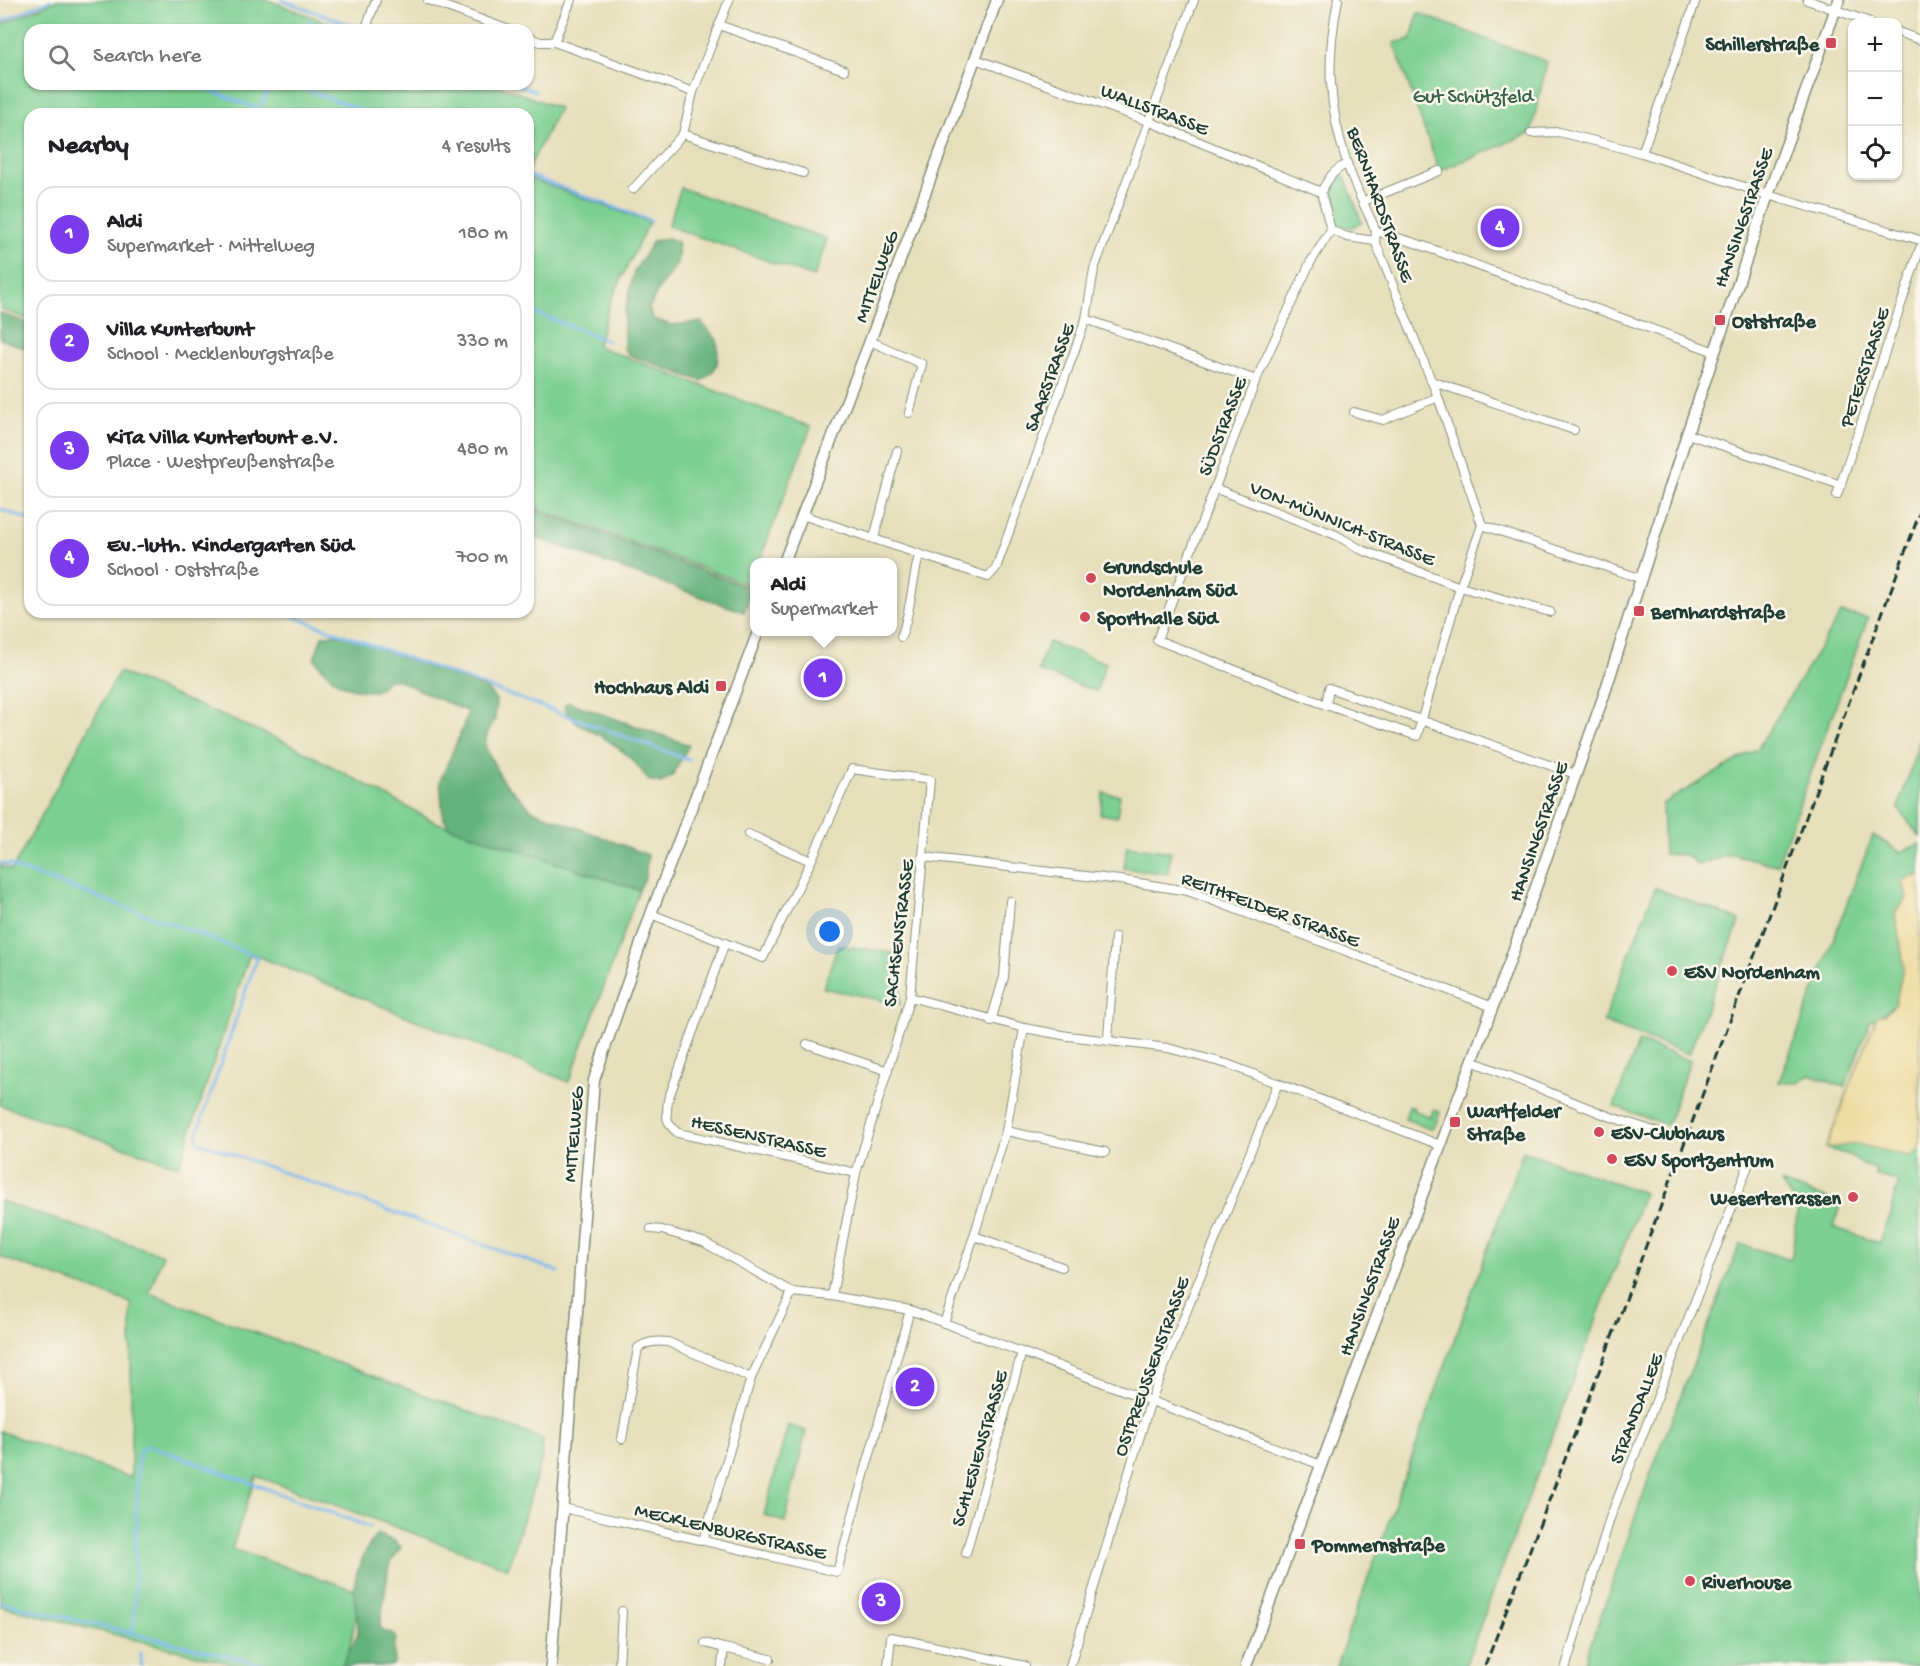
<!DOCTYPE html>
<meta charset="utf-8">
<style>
:root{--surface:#fff;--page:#f2f2f2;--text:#202124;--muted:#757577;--line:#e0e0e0;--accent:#7c3aed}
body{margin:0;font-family:"Gochi Hand",sans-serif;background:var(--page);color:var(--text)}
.controls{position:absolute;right:18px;top:18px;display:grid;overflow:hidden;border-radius:12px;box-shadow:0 2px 4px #0004}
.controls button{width:54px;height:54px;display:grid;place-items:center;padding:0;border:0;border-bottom:2px solid var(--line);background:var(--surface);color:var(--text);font:30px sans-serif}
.you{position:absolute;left:830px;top:932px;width:21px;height:21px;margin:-15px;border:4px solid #fff;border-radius:50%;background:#1a73e8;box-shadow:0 0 0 9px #1a73e833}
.badge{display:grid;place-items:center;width:39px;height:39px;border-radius:50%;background:var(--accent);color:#fff;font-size:20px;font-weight:700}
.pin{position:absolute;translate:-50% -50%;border:3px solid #fff;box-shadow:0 2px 6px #0006}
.popup{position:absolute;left:750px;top:558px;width:147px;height:78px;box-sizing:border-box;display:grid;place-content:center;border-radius:12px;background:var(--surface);filter:drop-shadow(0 2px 4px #0005);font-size:20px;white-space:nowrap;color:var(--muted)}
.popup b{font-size:22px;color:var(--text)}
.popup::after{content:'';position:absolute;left:50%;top:100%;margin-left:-12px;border:12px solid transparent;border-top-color:var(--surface)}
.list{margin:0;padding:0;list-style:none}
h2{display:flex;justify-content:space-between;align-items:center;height:78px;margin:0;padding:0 24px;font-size:26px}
h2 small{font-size:20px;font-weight:400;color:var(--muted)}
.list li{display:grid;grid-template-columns:39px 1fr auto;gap:18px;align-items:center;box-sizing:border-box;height:96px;margin:0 12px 12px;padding:0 12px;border:2px solid var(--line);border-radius:18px}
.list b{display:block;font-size:22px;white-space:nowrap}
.list p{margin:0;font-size:20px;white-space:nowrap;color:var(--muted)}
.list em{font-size:20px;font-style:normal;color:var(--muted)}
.icon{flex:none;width:33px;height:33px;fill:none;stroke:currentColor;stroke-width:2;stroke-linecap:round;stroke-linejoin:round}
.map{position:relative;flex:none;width:1920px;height:1666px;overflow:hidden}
.search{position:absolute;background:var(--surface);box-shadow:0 2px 4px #0004;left:24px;top:24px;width:510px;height:66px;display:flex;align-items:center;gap:15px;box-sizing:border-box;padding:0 21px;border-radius:18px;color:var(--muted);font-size:22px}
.panel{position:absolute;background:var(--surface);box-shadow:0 2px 4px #0004;left:24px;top:108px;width:510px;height:510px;border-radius:18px}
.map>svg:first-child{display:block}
.green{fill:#7bcf92;stroke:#4d8663;stroke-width:1.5}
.forest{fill:#64b27c;stroke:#427858;stroke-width:1.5}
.sand{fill:#eeda9e;stroke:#868c69;stroke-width:1.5}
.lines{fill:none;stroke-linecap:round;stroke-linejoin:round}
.stream{stroke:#7db7ee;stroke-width:3}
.minor-casing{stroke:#828e78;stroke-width:10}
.tertiary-casing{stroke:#828e78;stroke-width:13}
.minor{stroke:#fff;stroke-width:8}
.tertiary{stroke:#fff;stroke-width:10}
.rail{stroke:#1f3d34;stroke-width:3;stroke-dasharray:9 4.5;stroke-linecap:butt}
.poi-dot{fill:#d1495b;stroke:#fbf7ec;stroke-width:2}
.labels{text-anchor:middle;stroke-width:5;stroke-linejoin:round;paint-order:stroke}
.poi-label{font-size:20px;font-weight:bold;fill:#1f3d34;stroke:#fbf7ec;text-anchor:start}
.park-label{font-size:20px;fill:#36624c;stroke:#fbf7ec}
.street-label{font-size:20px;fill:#1f3d34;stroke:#fbf7ec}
</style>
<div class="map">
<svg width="1920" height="1666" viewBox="0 0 1920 1666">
<rect width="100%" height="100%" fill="#fbf7ec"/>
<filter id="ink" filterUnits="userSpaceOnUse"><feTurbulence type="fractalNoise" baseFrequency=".0167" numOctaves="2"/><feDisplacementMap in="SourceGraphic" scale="12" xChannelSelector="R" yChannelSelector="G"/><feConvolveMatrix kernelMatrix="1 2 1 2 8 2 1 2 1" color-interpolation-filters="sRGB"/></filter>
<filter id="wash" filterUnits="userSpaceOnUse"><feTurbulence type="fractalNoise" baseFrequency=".008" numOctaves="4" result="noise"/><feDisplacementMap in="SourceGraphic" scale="24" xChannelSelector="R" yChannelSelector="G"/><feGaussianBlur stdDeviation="1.35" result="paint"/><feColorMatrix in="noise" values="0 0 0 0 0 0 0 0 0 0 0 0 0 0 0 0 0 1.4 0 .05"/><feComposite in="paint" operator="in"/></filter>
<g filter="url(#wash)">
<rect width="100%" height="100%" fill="#e6dfbb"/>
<!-- green -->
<g class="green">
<path d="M 57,0 L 268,0 L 347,30 L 30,30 L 30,84 L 494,84 L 559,108 L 528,170 L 528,114 L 30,114 L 30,320 L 0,309 L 0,25 Z"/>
<path d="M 1418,13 L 1547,62 L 1531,133 L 1439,171 L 1394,43 L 1411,39 Z"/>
<path d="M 1337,177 L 1345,177 L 1362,223 L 1350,228 L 1335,223 L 1326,190 Z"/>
<path d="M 528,178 L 649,222 L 611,300 L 597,346 L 811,427 L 759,562 L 754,562 L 754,575 L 750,585 L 528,505 Z"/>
<path d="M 681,188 L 827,239 L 814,277 L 668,226 Z"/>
<path d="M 1841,613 L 1868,618 L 1777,865 L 1732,854 L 1697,865 L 1687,855 L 1664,854 L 1662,804 L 1758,748 Z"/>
<path d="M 1048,642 L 1106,663 L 1096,691 L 1038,671 Z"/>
<path d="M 119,672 L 292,745 L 435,822 L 639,890 L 569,1082 L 250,953 L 179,1166 L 0,1105 L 0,866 L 12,870 Z"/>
<path d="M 1920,739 L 1920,837 L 1898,808 Z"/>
<path d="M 1103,793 L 1120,795 L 1117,817 L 1100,814 Z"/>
<path d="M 1873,835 L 1900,852 L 1920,844 L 1920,875 L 1907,899 L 1895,913 L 1904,965 L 1895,1005 L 1870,1022 L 1845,1087 L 1809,1075 L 1799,1083 L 1779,1082 Z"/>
<path d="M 1127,846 L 1171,852 L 1168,874 L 1124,868 Z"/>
<path d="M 1655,888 L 1740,920 L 1689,1054 L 1603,1022 Z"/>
<path d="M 838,945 L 900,954 L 900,1004 L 823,988 Z"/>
<path d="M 1639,1041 L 1690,1061 L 1667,1125 L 1614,1106 Z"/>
<path d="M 1860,1060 L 1920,1070 L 1920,1666 L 1583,1666 L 1650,1475 L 1740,1244 L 1791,1260 L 1798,1207 L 1781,1183 L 1841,1203 L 1833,1227 L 1879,1243 L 1886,1223 L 1891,1216 L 1893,1201 L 1899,1182 L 1875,1175 L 1876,1169 L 1866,1166 L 1851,1156 L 1826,1148 Z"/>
<path d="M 1409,1106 L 1414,1108 L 1413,1110 L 1431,1117 L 1433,1110 L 1440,1112 L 1434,1128 L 1430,1129 L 1405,1119 Z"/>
<path d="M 1523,1151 L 1644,1193 L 1465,1666 L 1336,1666 Z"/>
<path d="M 0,1201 L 163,1255 L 149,1293 L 543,1439 L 541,1462 L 508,1568 L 256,1476 L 232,1549 L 361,1592 L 346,1666 L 240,1666 L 0,1606 L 0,1431 L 131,1478 L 131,1303 L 0,1257 Z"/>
<path d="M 788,1425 L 806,1431 L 785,1522 L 764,1515 Z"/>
</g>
<!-- forest -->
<g class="forest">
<path d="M 668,238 L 677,242 C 682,264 673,269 661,286 C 656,293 653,301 649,308 L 653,319 L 672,325 L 701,322 L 717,340 C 719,361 720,369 701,381 L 632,356 L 624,349 L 624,315 L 634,272 L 653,241 Z"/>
<path d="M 0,313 L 30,324 L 30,350 L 0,339 Z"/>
<path d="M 528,507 L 753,589 L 744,612 L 528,535 Z"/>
<path d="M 332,634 L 346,636 L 486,688 L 496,700 L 495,719 L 487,734 L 485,746 L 502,780 L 532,810 L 648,855 L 645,878 L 639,890 L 449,827 L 443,817 L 440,781 L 462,730 L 468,712 L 408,685 L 399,680 L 388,680 L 376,691 C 346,692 332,681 314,659 L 322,636 Z"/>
<path d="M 568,702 L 689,745 L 673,775 L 661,783 L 648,780 C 637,762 622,749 604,738 C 590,729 570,723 564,707 Z"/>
<path d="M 377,1534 L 394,1541 L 401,1547 L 389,1565 L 380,1626 L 383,1631 L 393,1634 L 396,1639 L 394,1646 L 394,1664 L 390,1666 L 342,1666 C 345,1654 356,1644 358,1632 C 359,1620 356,1611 354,1599 C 352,1578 364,1550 377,1534 Z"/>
</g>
<!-- sand -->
<path class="sand" d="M 1920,875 L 1920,1148 L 1909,1156 L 1857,1144 L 1826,1148 L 1877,1016 L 1886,1013 L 1895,1005 L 1904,965 L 1895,913 L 1907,899 L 1903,880 Z"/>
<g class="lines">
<!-- stream -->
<g class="stream">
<path d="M 282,0 L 365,30"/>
<path d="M 0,22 L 50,0"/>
<path d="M 39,26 L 49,30"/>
<path d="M 304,30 L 310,20"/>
<path d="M 194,84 L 258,109"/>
<path d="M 292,84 L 371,114"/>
<path d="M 515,84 L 535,91"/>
<path d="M 256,114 L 272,84"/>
<path d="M 528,175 L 651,221"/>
<path d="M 528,310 L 608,341"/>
<path d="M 0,509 L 30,520"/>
<path d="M 281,612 L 689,760"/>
<path d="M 0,863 L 8,865 L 10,864 L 16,868 L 192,931 L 257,957 L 197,1134 L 199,1142 L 559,1272"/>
<path d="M 0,1602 L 270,1666"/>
<path d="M 132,1632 L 134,1624 L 138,1464 C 140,1449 140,1443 156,1448 L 370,1527"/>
<path d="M 141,1666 L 141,1653"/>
</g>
</g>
</g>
<g filter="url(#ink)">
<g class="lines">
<defs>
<g id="minor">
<path d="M 428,0 L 509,30"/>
<path d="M 1338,0 C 1326,59 1328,106 1347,163 C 1354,186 1366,208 1376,231 L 1375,241 L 1438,397 L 1482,525 L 1642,579"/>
<path d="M 1807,0 L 1870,22"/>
<path d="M 719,25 L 844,70"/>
<path d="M 366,28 L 376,0"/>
<path d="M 1898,32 L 1920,40"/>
<path d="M 528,37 L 540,42 L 554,42 L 693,92"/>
<path d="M 554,42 L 571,0"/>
<path d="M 975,59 L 1148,121 L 1321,192"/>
<path d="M 1531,133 L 1559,132 L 1642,153 L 1768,195 L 1920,240"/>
<path d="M 683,134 L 803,173"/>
<path d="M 1642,153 L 1696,0"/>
<path d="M 1347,164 C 1333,170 1328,179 1321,192 L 1331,230 L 1347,237 L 1375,241"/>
<path d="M 633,189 L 683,134 L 693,92 L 729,0"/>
<path d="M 1364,201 L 1439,171"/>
<path d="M 1331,230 L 1310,263 L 1256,380 L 1157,640 L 1326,705 L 1417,736 L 1460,587 L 1482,525"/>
<path d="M 1376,231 L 1418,244 L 1715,352"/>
<path d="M 1086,319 L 1256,380"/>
<path d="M 870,341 L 922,364 L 909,413"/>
<path d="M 1431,381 L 1574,430"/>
<path d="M 1354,412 L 1383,420 L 1438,397"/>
<path d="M 1687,434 L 1841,485"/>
<path d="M 1214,488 L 1336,535 L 1362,550 L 1460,587 L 1550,612"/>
<path d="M 1837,495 L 1920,248"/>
<path d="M 802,515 L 988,577 L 996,568 L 1086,319 L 1094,269 L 1194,0"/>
<path d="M 874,538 L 897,451"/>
<path d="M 901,637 C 911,611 912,582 919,555"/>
<path d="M 1326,705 L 1329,688 L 1575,774"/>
<path d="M 748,834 L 811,861"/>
<path d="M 924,857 L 1120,880 L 1188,891 L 1493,1007"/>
<path d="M 651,914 L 763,958 L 811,861 L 852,769 L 930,780 L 910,997 L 856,1173 L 832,1296"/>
<path d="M 725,943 L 668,1100 C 666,1116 665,1123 678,1133 L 856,1173"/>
<path d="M 910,997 L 1024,1028 L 1068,1036 L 1168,1048 L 1227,1064 L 1440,1145"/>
<path d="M 991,1021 L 1004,977 L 1010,901"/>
<path d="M 1108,1039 L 1115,937"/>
<path d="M 807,1044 L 888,1071"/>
<path d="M 1472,1061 L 1608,1116 L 1657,1132"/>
<path d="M 1006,1131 L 1105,1152"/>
<path d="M 651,1229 L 662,1230 L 703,1242 L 792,1292 L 832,1296 L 910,1310 L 1321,1465"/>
<path d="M 974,1236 L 1062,1267"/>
<path d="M 944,1323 L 974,1236 L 1006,1131 L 1024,1028"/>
<path d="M 622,1439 L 638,1348 C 647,1341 657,1341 668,1342 L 751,1378"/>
<path d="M 563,1508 L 837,1572 L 910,1310"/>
<path d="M 703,1541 L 751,1378 L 792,1292"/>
<path d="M 966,1553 L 1022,1352"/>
<path d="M 705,1643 L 724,1648"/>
<path d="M 619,1666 L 622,1611"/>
<path d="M 722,1666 L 724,1648 L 770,1659"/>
<path d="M 888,1666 L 891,1637 L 1025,1666"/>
<path d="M 1070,1666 L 1151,1400 L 1278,1083"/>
<path d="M 1566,1666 L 1610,1518 L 1748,1166"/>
</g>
<g id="tertiary">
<path d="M 784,562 L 870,341 L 997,0"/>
<path d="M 551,1666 L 594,1080 L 651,914 L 758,632"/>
<path d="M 1246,1666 L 1509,963 L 1604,695 L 1687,434 L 1768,195 L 1839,0"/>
</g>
</defs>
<!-- minor casing -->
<use href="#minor" class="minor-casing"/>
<!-- tertiary casing -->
<use href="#tertiary" class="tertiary-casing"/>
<!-- minor -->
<use href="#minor" class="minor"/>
<!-- tertiary -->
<use href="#tertiary" class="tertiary"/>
<!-- rail -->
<path class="rail" d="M 1485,1666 L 1603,1361 L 1920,512"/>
</g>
</g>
<!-- markers -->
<g class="poi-dot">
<rect x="1825" y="37" width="12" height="12" rx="3"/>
<rect x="1714" y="314" width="12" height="12" rx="3"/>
<circle cx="1091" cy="578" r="6"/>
<rect x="1633" y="605" width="12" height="12" rx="3"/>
<circle cx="1085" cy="617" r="6"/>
<rect x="715" y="680" width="12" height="12" rx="3"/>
<circle cx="1672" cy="971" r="6"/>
<rect x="1449" y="1116" width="12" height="12" rx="3"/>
<circle cx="1599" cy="1132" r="6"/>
<circle cx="1612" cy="1159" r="6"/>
<circle cx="1853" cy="1197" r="6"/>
<rect x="1294" y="1538" width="12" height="12" rx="3"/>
<circle cx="1690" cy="1581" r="6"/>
</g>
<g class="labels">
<!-- poi labels -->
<g class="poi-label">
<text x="1819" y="50" text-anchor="end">Schillerstraße</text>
<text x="1732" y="327">Oststraße</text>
<text x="1103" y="573">Grundschule<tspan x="1103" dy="23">Nordenham Süd</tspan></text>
<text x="1651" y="618">Bernhardstraße</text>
<text x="1097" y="624">Sporthalle Süd</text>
<text x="709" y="693" text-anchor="end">Hochhaus Aldi</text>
<text x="1684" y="978">ESV Nordenham</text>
<text x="1467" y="1117">Wartfelder<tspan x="1467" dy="23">Straße</tspan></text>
<text x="1611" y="1139">ESV-Clubhaus</text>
<text x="1624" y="1166">ESV Sportzentrum</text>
<text x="1841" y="1204" text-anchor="end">Weserterrassen</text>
<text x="1312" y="1551">Pommernstraße</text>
<text x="1702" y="1588">Riverhouse</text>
</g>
<!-- park labels -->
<g class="park-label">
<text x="1473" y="102">Gut Schützfeld</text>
</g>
<!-- street labels -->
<g class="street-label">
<text transform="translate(1155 108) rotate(21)" y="7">WALLSTRASSE</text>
<text transform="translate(1382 204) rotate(70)" y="7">BERNHARDSTRASSE</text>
<text transform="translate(1742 217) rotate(-71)" y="7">HANSINGSTRASSE</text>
<text transform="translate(875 276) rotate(-70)" y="7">MITTELWEG</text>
<text transform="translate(1863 367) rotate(-72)" y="7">PETERSTRASSE</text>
<text transform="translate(1048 377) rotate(-70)" y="7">SAARSTRASSE</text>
<text transform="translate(1221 426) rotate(-69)" y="7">SÜDSTRASSE</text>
<text transform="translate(1343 522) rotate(22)" y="7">VON-MÜNNICH-STRASSE</text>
<text transform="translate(1537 831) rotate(-71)" y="7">HANSINGSTRASSE</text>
<text transform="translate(1271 908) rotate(20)" y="7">REITHFELDER STRASSE</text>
<text transform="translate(897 933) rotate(-83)" y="7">SACHSENSTRASSE</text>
<text transform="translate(572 1134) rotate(-85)" y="7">MITTELWEG</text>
<text transform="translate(759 1135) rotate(13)" y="7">HESSENSTRASSE</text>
<text transform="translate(1368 1286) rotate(-70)" y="7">HANSINGSTRASSE</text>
<text transform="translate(1150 1366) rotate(-70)" y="7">OSTPREUSSENSTRASSE</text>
<text transform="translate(1635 1408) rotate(-69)" y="7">STRANDALLEE</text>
<text transform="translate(978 1448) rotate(-74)" y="7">SCHLESIENSTRASSE</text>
<text transform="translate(731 1530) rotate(13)" y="7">MECKLENBURGSTRASSE</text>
</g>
</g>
</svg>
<div class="controls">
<button>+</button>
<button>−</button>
<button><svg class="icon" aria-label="locate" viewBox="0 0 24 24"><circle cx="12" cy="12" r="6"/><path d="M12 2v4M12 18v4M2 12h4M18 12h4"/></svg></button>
</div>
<div class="you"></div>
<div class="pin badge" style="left:823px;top:678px">1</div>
<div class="popup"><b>Aldi</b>Supermarket</div>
<div class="pin badge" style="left:915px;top:1387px">2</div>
<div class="pin badge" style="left:881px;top:1602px">3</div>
<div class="pin badge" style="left:1500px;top:228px">4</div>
<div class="search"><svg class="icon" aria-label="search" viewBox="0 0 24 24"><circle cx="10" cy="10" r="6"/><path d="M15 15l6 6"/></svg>Search here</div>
<section class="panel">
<h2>Nearby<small>4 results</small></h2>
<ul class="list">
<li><span class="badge">1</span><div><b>Aldi</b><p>Supermarket · Mittelweg</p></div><em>180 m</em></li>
<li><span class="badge">2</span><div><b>Villa Kunterbunt</b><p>School · Mecklenburgstraße</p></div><em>330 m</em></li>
<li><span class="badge">3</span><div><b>KiTa Villa Kunterbunt e.V.</b><p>Place · Westpreußenstraße</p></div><em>480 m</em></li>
<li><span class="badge">4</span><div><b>Ev.-luth. Kindergarten Süd</b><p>School · Oststraße</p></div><em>700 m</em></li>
</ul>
</section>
</div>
